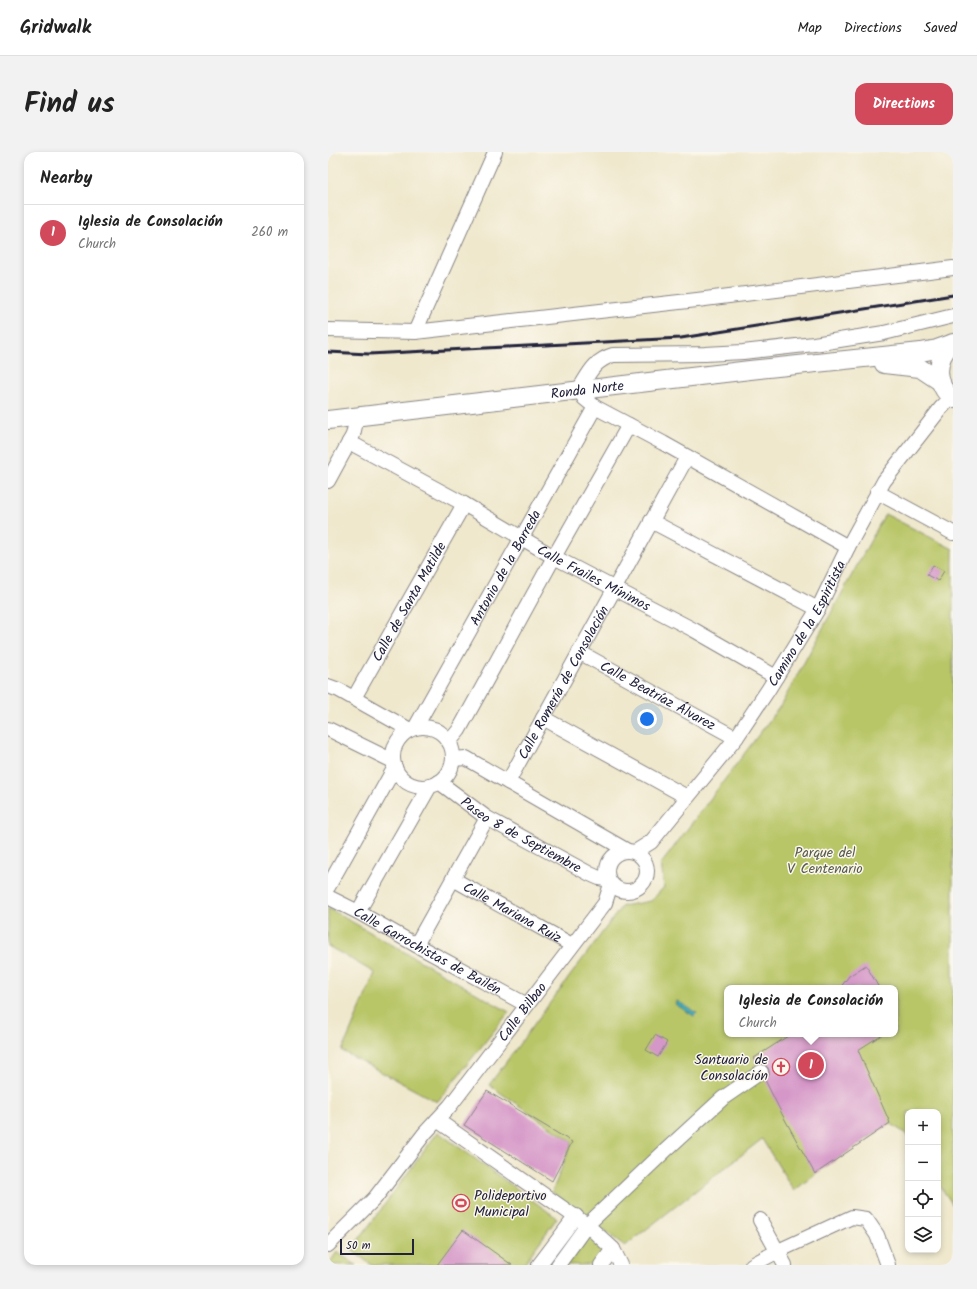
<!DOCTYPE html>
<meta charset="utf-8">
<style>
:root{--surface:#fff;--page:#f2f2f2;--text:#222;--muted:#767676;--line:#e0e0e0;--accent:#d1495b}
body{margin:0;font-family:Kalam,sans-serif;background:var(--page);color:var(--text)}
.controls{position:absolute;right:12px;bottom:12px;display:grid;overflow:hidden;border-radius:8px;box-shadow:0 2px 6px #0003}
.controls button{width:36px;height:36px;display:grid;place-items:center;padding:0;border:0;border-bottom:1px solid var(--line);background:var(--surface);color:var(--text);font:20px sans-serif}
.scale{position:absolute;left:12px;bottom:10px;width:74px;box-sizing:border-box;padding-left:4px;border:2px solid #22223b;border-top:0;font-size:11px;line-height:14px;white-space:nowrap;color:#22223b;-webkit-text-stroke:3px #fbf7ec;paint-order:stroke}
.you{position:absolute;left:319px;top:567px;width:14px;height:14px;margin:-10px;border:3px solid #fff;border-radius:50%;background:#1a73e8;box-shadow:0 0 0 6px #1a73e833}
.badge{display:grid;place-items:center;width:26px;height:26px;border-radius:50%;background:var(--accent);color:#fff;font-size:13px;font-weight:700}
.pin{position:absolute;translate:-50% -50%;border:2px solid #fff;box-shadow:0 1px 4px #0006}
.popup{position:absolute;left:396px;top:833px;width:174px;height:52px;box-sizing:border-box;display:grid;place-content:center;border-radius:8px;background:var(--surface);filter:drop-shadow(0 1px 3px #0005);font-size:13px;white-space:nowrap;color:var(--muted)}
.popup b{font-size:15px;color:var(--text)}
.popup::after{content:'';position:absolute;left:50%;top:100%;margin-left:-8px;border:8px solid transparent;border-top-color:var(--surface)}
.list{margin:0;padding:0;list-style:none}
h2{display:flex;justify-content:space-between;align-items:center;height:52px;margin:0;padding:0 16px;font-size:17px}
h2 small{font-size:13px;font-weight:400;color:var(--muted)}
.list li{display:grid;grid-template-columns:26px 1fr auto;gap:12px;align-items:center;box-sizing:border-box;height:56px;padding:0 16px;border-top:1px solid var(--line)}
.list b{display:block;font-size:15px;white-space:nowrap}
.list p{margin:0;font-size:13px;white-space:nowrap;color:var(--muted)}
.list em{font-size:13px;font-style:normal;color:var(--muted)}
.icon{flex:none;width:22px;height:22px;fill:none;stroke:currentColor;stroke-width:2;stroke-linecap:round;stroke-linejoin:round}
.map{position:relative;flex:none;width:625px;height:1113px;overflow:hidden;border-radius:12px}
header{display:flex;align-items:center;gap:24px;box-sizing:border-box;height:56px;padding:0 20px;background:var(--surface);border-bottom:1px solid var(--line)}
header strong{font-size:19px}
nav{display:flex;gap:22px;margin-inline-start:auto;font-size:14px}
.intro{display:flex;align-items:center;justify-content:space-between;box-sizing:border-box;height:96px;padding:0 24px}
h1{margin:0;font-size:28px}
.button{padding:10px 18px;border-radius:12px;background:var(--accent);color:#fff;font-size:14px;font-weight:700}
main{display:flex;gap:24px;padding:0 24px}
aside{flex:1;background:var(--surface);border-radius:12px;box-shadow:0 2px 6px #0003}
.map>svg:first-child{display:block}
.green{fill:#b9c668;stroke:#6e7452;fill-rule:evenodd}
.water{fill:#3aaab6;stroke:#2e6678}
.building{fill:#d596c8}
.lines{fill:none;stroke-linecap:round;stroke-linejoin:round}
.minor-casing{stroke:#888584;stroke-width:16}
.major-casing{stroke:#888584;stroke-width:20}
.minor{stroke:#fff;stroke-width:14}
.major{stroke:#fff;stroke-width:18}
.rail{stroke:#22223b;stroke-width:3}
.labels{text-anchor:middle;stroke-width:3;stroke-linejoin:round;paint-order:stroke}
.street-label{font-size:14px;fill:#22223b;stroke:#fbf7ec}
.park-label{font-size:14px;fill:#575b4b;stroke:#fbf7ec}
.poi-label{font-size:14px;fill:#22223b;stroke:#fbf7ec;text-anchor:end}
</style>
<header>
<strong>Gridwalk</strong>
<nav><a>Map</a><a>Directions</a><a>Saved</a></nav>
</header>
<div class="intro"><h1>Find us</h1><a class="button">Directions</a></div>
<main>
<aside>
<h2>Nearby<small></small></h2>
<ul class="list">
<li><span class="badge">1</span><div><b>Iglesia de Consolación</b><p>Church</p></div><em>260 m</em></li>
</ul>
</aside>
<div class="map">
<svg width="625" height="1113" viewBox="0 0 625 1113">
<rect width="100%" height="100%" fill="#fbf7ec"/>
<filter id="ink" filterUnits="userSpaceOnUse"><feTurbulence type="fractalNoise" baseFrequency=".025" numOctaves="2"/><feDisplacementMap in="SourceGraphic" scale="8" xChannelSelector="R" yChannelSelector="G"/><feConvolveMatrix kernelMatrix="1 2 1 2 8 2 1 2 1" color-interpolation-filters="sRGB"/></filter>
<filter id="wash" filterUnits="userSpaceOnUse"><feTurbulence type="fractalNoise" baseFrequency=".012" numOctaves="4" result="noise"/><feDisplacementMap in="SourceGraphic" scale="16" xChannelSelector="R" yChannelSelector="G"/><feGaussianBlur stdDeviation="0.9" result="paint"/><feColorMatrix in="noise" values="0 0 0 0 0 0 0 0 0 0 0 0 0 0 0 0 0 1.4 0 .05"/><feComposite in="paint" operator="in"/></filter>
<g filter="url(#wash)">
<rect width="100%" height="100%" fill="#efe8cd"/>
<!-- green -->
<g class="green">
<path d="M 557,362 L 625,397 L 625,1053 L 610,1031 L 610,960 L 580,960 L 580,986 L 578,982 L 562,971 L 487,1022 L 466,1039 L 434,987 L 297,1094 L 224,1040 L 244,990 L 161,933 L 294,754 L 323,749 L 336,735 L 333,712 L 453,553 ZM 399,836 L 567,836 L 567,882 L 399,882 Z"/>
<path d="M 0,756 L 181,860 L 109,950 L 14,899 L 47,821 L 0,794 Z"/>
<path d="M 110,980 L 229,1066 L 195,1113 L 44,1113 L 23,1098 Z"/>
<path d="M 246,1074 L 277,1098 L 266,1113 L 215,1113 Z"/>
<path d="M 9,1100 L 28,1113 L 0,1113 Z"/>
</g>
<!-- water -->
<path class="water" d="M 349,849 L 369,861 L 366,864 L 347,852 Z"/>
<g id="blocks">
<!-- building -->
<g class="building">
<path d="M 605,413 L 616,419 L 610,429 L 599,423 Z"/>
<path d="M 538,813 L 551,836 L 512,836 L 521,824 Z"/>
<path d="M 463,882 L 555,882 L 530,898 L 562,971 L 487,1022 L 455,964 L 437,928 L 441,923 L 441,920 L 440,916 L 436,912 L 429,913 L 426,906 Z"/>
<path d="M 327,883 L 339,890 L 330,905 L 318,898 Z"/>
<path d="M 159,939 L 244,990 L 224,1029 L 136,973 Z"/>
<path d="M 135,1078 L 184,1113 L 109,1113 Z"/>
</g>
</g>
</g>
<g filter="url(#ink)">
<use href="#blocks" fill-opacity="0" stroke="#888584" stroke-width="1"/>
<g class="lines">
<defs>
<g id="minor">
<path d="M 0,178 L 87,180 L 369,148 L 625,116"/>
<path d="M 87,180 L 167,0"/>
<path d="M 250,239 C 261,222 265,209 285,203 L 377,202 L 415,200 L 486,192 L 556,181 L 625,164"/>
<path d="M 253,239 L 256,246 L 267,255 L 335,291 L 520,395"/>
<path id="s1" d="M 21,290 L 136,352 L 226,405 L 366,478 L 448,525"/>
<path d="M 0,329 L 25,283 L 29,265"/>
<path d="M 549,340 L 625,381"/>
<path d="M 323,369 L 490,457"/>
<path id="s2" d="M 251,500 L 408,586"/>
<path d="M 0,534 L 11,538 L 82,578"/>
<path id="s3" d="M 26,546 L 136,352"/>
<path d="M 215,566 L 359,645"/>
<circle cx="95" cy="605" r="30"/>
<path id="s4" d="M 87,576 L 267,255"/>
<path d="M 0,577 L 65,609"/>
<path d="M 121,590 L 131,578 L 226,405 L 301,273"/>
<path d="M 125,607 L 138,606 L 298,698"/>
<path id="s5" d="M 111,630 L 159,666 L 262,722 L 271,726 L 280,728"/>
<path id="s6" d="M 180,630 L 359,305"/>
<circle cx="299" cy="719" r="20"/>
<path id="s7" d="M 307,700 L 323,690 L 408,586 L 440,538 L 490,457 L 520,395 L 556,329 L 613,256 L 623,246"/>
<path id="s8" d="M 125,727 L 244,793"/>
<path d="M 0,735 L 67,615"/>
<path id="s9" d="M 0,745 L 30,760 L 88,793 L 199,853"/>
<path d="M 30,760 L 102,634"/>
<path d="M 88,793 L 159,666"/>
<path d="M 109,968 L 259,1073 L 285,1097 L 293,1113"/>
<path d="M 432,1068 L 457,1113"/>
<path id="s10" d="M 0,1093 L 47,1046 L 97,981 L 122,954 L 277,751 L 283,732"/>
<path d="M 211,1113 L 248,1064"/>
<path d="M 230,1113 L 259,1073 L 338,998 L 395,946 L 433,920"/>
<path d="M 273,1113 L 285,1097"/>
<path d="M 424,1113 L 450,1099 L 524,1065 L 538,1067 L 549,1083 L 560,1113"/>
</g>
<g id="major">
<path d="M 625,191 C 607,205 606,233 625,247"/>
<path d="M 556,212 L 592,216 L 613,230"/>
<path id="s11" d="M 0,268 L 422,218 L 593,200 L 609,197 L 623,192"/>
</g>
</defs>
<!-- minor casing -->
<use href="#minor" class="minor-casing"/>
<!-- major casing -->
<use href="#major" class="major-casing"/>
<!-- minor -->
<use href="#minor" class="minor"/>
<!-- major -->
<use href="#major" class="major"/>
<!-- rail -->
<path class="rail" d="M 0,200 L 41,202 L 353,186 L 625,143"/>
</g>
</g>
<!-- icons -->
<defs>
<symbol id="church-ring" viewBox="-11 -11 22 22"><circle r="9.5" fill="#fbf7ec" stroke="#d1495b" stroke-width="1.5"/><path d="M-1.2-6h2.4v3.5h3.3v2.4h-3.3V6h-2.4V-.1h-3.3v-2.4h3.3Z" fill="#d1495b"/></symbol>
<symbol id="stadium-ring" viewBox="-11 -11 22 22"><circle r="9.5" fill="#fbf7ec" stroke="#d1495b" stroke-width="1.5"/><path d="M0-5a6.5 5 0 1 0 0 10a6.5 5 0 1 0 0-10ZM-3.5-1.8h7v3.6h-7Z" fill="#d1495b"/></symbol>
</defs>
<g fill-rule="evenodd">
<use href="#church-ring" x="443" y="905" width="20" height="20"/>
<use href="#stadium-ring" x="123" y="1041" width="20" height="20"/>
</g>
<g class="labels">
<!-- street labels -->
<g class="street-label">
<text dy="5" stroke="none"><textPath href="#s11" startOffset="261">Ronda Norte</textPath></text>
<text dy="5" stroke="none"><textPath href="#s4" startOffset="184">Antonio de la Barreda</textPath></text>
<text dy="5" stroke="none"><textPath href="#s1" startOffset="280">Calle Frailes Mínimos</textPath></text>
<text dy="5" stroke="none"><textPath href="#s3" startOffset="111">Calle de Santa Matilde</textPath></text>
<text dy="5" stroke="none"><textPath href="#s7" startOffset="288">Camino de la Espiritista</textPath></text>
<text dy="5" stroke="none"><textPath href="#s6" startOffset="114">Calle Romería de Consolación</textPath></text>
<text dy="5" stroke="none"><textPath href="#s2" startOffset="90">Calle Beatríaz Álvarez</textPath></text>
<text dy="5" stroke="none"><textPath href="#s5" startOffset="98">Paseo 8 de Septiembre</textPath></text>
<text dy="5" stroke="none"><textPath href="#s8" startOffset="68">Calle Mariana Ruiz</textPath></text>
<text dy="5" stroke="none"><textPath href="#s9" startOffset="113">Calle Garrochistas de Bailén</textPath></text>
<text dy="5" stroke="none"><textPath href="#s10" startOffset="304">Calle Bilbao</textPath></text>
</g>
<!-- park labels -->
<g class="park-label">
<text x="497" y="705">Parque del<tspan x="497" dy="16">V Centenario</tspan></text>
</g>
<!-- poi labels -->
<g class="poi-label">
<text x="440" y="912">Santuario de<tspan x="440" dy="16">Consolación</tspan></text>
<text x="146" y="1048" text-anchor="start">Polideportivo<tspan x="146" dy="16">Municipal</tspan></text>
</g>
</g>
</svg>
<div class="controls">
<button>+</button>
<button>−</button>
<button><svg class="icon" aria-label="locate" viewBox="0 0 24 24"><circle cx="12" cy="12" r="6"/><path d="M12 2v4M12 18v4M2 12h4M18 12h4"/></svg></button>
<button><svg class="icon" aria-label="layers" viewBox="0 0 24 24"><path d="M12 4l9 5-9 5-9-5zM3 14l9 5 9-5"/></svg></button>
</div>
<div class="scale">50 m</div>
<div class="you"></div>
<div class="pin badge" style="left:483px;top:913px">1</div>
<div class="popup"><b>Iglesia de Consolación</b>Church</div>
</div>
</main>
